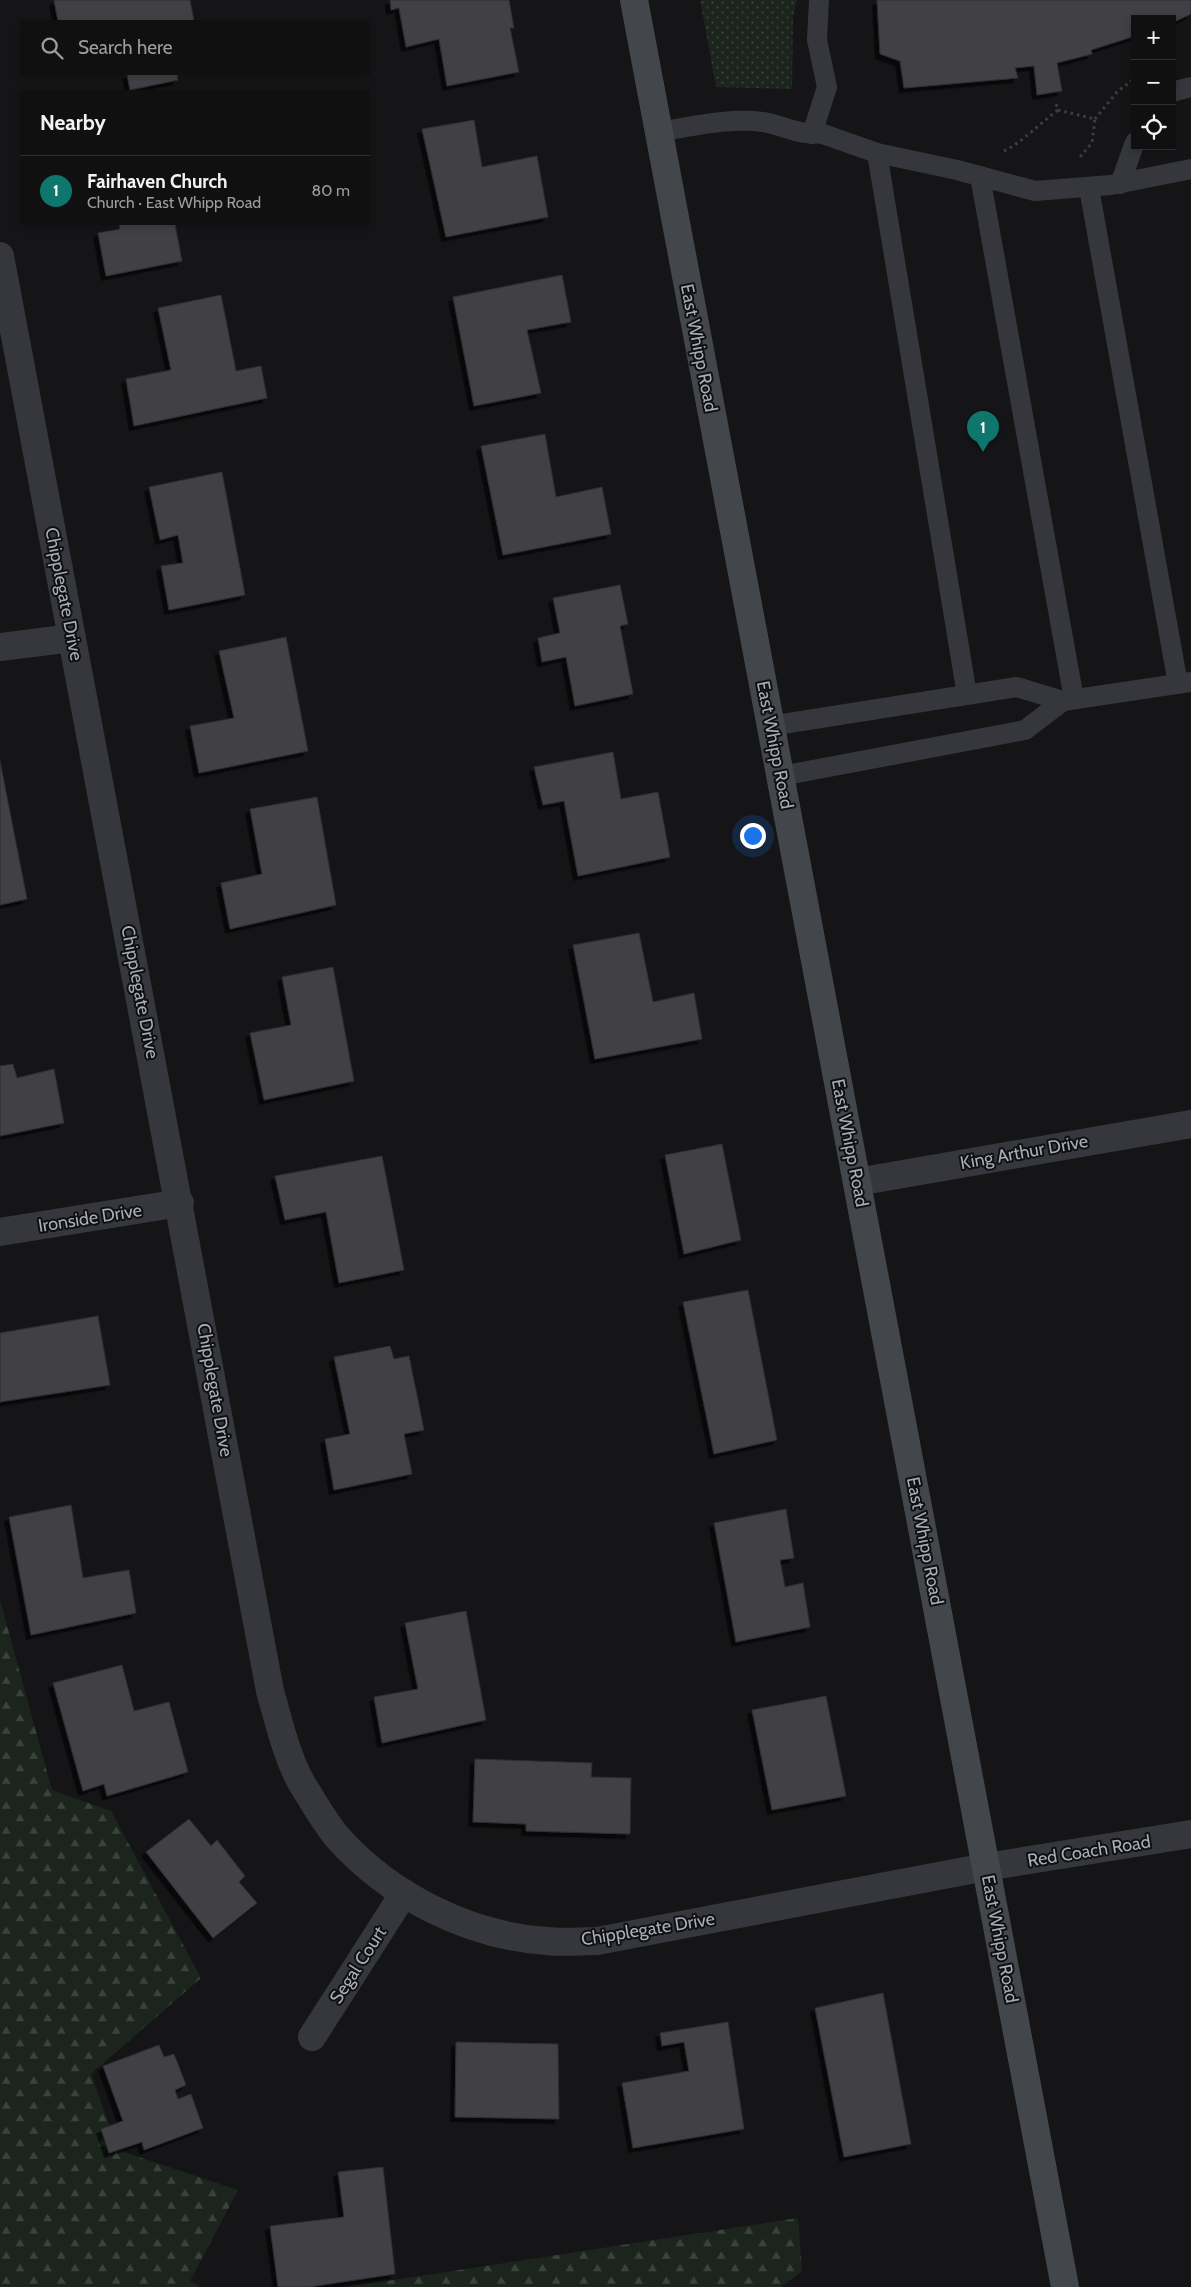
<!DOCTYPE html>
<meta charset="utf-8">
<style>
:root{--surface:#101011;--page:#1e1e1f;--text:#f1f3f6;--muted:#9c9d9f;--line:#303031;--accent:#0f766e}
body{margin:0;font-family:Cabin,sans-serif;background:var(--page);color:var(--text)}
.controls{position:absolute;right:15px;top:15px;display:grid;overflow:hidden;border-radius:0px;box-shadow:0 2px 8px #0003}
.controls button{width:45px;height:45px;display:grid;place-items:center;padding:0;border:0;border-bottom:1px solid var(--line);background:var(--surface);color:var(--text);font:25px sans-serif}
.you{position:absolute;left:752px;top:835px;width:18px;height:18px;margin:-12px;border:4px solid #fff;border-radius:50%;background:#1a73e8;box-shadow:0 0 0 8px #1a73e833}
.badge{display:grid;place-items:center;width:32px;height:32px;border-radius:50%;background:var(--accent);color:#fff;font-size:16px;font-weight:700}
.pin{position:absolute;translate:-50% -41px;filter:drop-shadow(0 1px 2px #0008)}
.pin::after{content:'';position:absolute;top:26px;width:18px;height:15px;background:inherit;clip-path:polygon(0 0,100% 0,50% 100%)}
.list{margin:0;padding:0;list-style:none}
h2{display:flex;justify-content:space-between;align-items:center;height:65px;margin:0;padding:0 20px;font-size:21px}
h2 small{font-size:16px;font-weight:400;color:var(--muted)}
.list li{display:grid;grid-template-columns:32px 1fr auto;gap:15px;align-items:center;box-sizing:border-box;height:70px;padding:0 20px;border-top:1px solid var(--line)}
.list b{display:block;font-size:19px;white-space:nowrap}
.list p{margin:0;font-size:16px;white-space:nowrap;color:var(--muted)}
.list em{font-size:16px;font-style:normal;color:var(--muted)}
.icon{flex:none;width:28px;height:28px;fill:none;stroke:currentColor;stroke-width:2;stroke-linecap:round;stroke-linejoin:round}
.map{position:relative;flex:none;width:1191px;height:2287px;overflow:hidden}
.search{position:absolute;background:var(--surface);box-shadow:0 2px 8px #0003;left:20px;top:20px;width:350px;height:55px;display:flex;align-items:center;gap:12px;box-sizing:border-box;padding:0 18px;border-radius:0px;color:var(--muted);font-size:19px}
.panel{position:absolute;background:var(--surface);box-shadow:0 2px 8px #0003;left:20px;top:90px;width:350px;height:135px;border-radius:0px}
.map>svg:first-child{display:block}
.grass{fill:url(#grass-dots)}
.forest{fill:url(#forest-firs)}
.building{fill:#3f4044;stroke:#2f2f33;filter:url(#shadow)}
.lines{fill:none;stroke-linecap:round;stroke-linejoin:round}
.path{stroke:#3b3f43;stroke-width:3;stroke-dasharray:2.5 4;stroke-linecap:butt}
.service{stroke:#35373c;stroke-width:20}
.minor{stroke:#35373c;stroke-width:28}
.secondary{stroke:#43474c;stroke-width:28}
.labels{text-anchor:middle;stroke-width:4;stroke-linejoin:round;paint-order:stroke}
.street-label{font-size:18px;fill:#a6aeb8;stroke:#101012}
</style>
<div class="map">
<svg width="1191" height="2287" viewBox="0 0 1191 2287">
<defs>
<pattern id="grass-dots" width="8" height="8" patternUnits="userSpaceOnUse" patternTransform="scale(1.25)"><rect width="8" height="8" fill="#1c251d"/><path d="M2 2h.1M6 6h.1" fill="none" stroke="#3a423c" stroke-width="1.8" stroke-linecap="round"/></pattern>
<pattern id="forest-firs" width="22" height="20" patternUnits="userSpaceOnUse" patternTransform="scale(1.25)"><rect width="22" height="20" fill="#1c251d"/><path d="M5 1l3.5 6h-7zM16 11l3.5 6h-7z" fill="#3a423c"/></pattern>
<filter id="shadow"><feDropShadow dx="-4.5" dy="4.5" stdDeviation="0" flood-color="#0009"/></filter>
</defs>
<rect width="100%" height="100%" fill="#151517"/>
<!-- grass -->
<path class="grass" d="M 700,0 L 797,0 L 793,16 L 792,89 L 716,87 Z"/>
<!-- forest -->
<g class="forest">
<path d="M 0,1600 L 52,1790 L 111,1811 L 201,1978 L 91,2074 L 118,2150 L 238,2190 L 190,2281 L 200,2287 L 0,2287 Z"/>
<path d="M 798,2218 L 802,2271 L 781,2287 L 348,2287 Z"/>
</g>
<!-- building -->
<g class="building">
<path d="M 54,0 L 190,0 L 194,21 L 58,21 Z"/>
<path d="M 390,0 L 509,0 L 514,28 L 510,28 L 519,72 L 447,86 L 439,39 L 406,47 L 399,8 L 391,10 Z"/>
<path d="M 877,0 L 1191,0 L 1191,14 L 1172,23 L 1172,19 L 1135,19 L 1135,36 L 1091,50 L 1092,54 L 1057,63 L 1062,91 L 1037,95 L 1034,66 L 1015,68 L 1018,78 L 904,88 L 900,61 L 880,54 Z"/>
<path d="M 127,74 L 177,74 L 178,80 L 130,90 Z"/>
<path d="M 474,120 L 482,167 L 537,156 L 548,217 L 446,237 L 422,129 Z"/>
<path d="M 119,224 L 175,224 L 182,261 L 106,276 L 98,233 L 120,229 Z"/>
<path d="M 562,275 L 571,322 L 527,330 L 541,393 L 474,406 L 453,297 Z"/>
<path d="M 221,295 L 236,371 L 261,366 L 267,398 L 134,426 L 126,379 L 171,370 L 158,308 Z"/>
<path d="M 545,434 L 556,497 L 602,487 L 611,534 L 503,555 L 481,446 Z"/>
<path d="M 222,472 L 245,595 L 169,610 L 161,566 L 183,563 L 178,535 L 160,540 L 149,487 Z"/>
<path d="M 620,585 L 628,624 L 620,626 L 633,694 L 575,706 L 566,657 L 542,662 L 538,638 L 560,633 L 553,598 Z"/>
<path d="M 286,637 L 308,751 L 199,773 L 190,726 L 234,718 L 219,651 Z"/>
<path d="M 613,752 L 621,799 L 658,792 L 670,857 L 578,876 L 564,801 L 543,805 L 534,767 Z"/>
<path d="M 0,761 L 27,899 L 0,905 Z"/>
<path d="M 317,797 L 336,905 L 230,929 L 221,883 L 262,874 L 250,809 Z"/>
<path d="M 639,933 L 653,1002 L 694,993 L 702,1039 L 595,1059 L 573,945 Z"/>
<path d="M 333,967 L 354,1081 L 264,1100 L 250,1033 L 291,1025 L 282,977 Z"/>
<path d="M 13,1064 L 17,1078 L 54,1069 L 64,1123 L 0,1136 L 0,1066 Z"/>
<path d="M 722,1144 L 741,1240 L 684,1254 L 665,1155 Z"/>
<path d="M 382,1156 L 404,1270 L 339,1283 L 326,1212 L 285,1220 L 275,1176 Z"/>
<path d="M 748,1290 L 777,1440 L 714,1454 L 683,1302 Z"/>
<path d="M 98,1316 L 110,1385 L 0,1402 L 0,1333 Z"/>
<path d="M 390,1346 L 394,1359 L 409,1356 L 424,1430 L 404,1434 L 412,1474 L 334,1490 L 325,1439 L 350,1434 L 334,1357 Z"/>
<path d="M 71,1505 L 83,1578 L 129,1570 L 136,1613 L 31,1635 L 9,1517 Z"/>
<path d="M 786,1509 L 794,1558 L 780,1560 L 785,1587 L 803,1583 L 810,1627 L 736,1642 L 714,1523 Z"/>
<path d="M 466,1611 L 486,1720 L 382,1743 L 374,1697 L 418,1689 L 405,1623 Z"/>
<path d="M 122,1665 L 134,1711 L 169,1702 L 188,1772 L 107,1796 L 104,1784 L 83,1791 L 53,1683 Z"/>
<path d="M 826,1696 L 846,1796 L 772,1810 L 752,1710 Z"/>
<path d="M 475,1759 L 592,1763 L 591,1777 L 631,1778 L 630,1834 L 526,1831 L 526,1824 L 473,1822 Z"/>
<path d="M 189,1819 L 211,1846 L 217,1840 L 245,1876 L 239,1882 L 257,1903 L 213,1938 L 146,1852 Z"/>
<path d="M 883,1993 L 911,2144 L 844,2157 L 815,2008 Z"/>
<path d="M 728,2022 L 744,2129 L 633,2148 L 622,2083 L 689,2071 L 684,2042 L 662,2046 L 660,2033 Z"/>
<path d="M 456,2042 L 558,2044 L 559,2119 L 455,2117 Z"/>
<path d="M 159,2045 L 164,2057 L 174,2054 L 186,2085 L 175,2090 L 178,2099 L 191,2094 L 203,2128 L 144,2150 L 142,2142 L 109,2153 L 101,2129 L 123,2121 L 103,2066 Z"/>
<path d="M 383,2167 L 395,2274 L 309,2287 L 278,2287 L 270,2226 L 344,2217 L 338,2172 Z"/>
</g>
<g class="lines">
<!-- path -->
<g class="path">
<path d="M 1058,110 L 1095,119 L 1092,143 L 1079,158"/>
<path d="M 1095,119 L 1117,92 L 1135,78"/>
<path d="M 1004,151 C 1024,141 1040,123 1058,110 L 1055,101"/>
</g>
<!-- service -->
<g class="service">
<path d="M 1172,92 L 1191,87"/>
<path d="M 658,132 C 690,127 731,117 763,122 C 782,125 801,136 820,133 L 877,153 L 957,170 L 1035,191 L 1111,185 L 1191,169"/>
<path d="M 812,134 L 827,87 L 817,40 L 819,0"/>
<path d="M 877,153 L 967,695"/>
<path d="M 980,176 L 1074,699"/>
<path d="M 1120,184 L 1135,142"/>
<path d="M 1089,188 L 1178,684"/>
<path d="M 1063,701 L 1191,682"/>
<path d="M 770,726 L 1017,687 L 1063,701 L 1025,730 L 781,776"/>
</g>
<!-- minor -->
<g class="minor">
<path d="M 0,256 L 270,1691 C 279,1722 286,1755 302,1784 C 313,1801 325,1823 338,1838 C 390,1896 469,1936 547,1941 C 564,1943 580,1941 597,1941 L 986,1867 L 1191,1834"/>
<path d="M 0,647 L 72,638"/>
<path d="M 857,1182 L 1191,1124"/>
<path d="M 0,1232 L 180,1203"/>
<path d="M 312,2037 L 404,1893"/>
</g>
<!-- secondary -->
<path class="secondary" d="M 634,0 L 1065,2287"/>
</g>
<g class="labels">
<!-- street labels -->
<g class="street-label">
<text transform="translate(699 348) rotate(79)" y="6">East Whipp Road</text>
<text transform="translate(64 594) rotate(79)" y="6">Chipplegate Drive</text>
<text transform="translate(775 745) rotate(79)" y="6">East Whipp Road</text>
<text transform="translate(140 992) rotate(79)" y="6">Chipplegate Drive</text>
<text transform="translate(850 1143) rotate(79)" y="6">East Whipp Road</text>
<text transform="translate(1024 1152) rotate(-10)" y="6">King Arthur Drive</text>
<text transform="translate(90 1218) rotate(-9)" y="6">Ironside Drive</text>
<text transform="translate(215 1390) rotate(80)" y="6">Chipplegate Drive</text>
<text transform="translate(925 1541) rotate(79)" y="6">East Whipp Road</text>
<text transform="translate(1089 1851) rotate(-9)" y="6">Red Coach Road</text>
<text transform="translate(648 1929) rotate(-9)" y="6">Chipplegate Drive</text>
<text transform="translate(1000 1939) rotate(79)" y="6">East Whipp Road</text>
<text transform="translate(358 1965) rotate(-57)" y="6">Segal Court</text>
</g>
</g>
</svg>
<div class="controls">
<button>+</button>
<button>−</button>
<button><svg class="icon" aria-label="locate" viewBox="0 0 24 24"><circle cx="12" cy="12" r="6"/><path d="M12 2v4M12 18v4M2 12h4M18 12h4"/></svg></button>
</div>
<div class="you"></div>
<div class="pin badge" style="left:983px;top:452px">1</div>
<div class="search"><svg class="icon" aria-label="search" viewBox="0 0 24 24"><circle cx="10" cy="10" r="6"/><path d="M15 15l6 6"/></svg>Search here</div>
<section class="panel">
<h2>Nearby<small></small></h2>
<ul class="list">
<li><span class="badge">1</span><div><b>Fairhaven Church</b><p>Church · East Whipp Road</p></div><em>80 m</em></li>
</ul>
</section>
</div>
